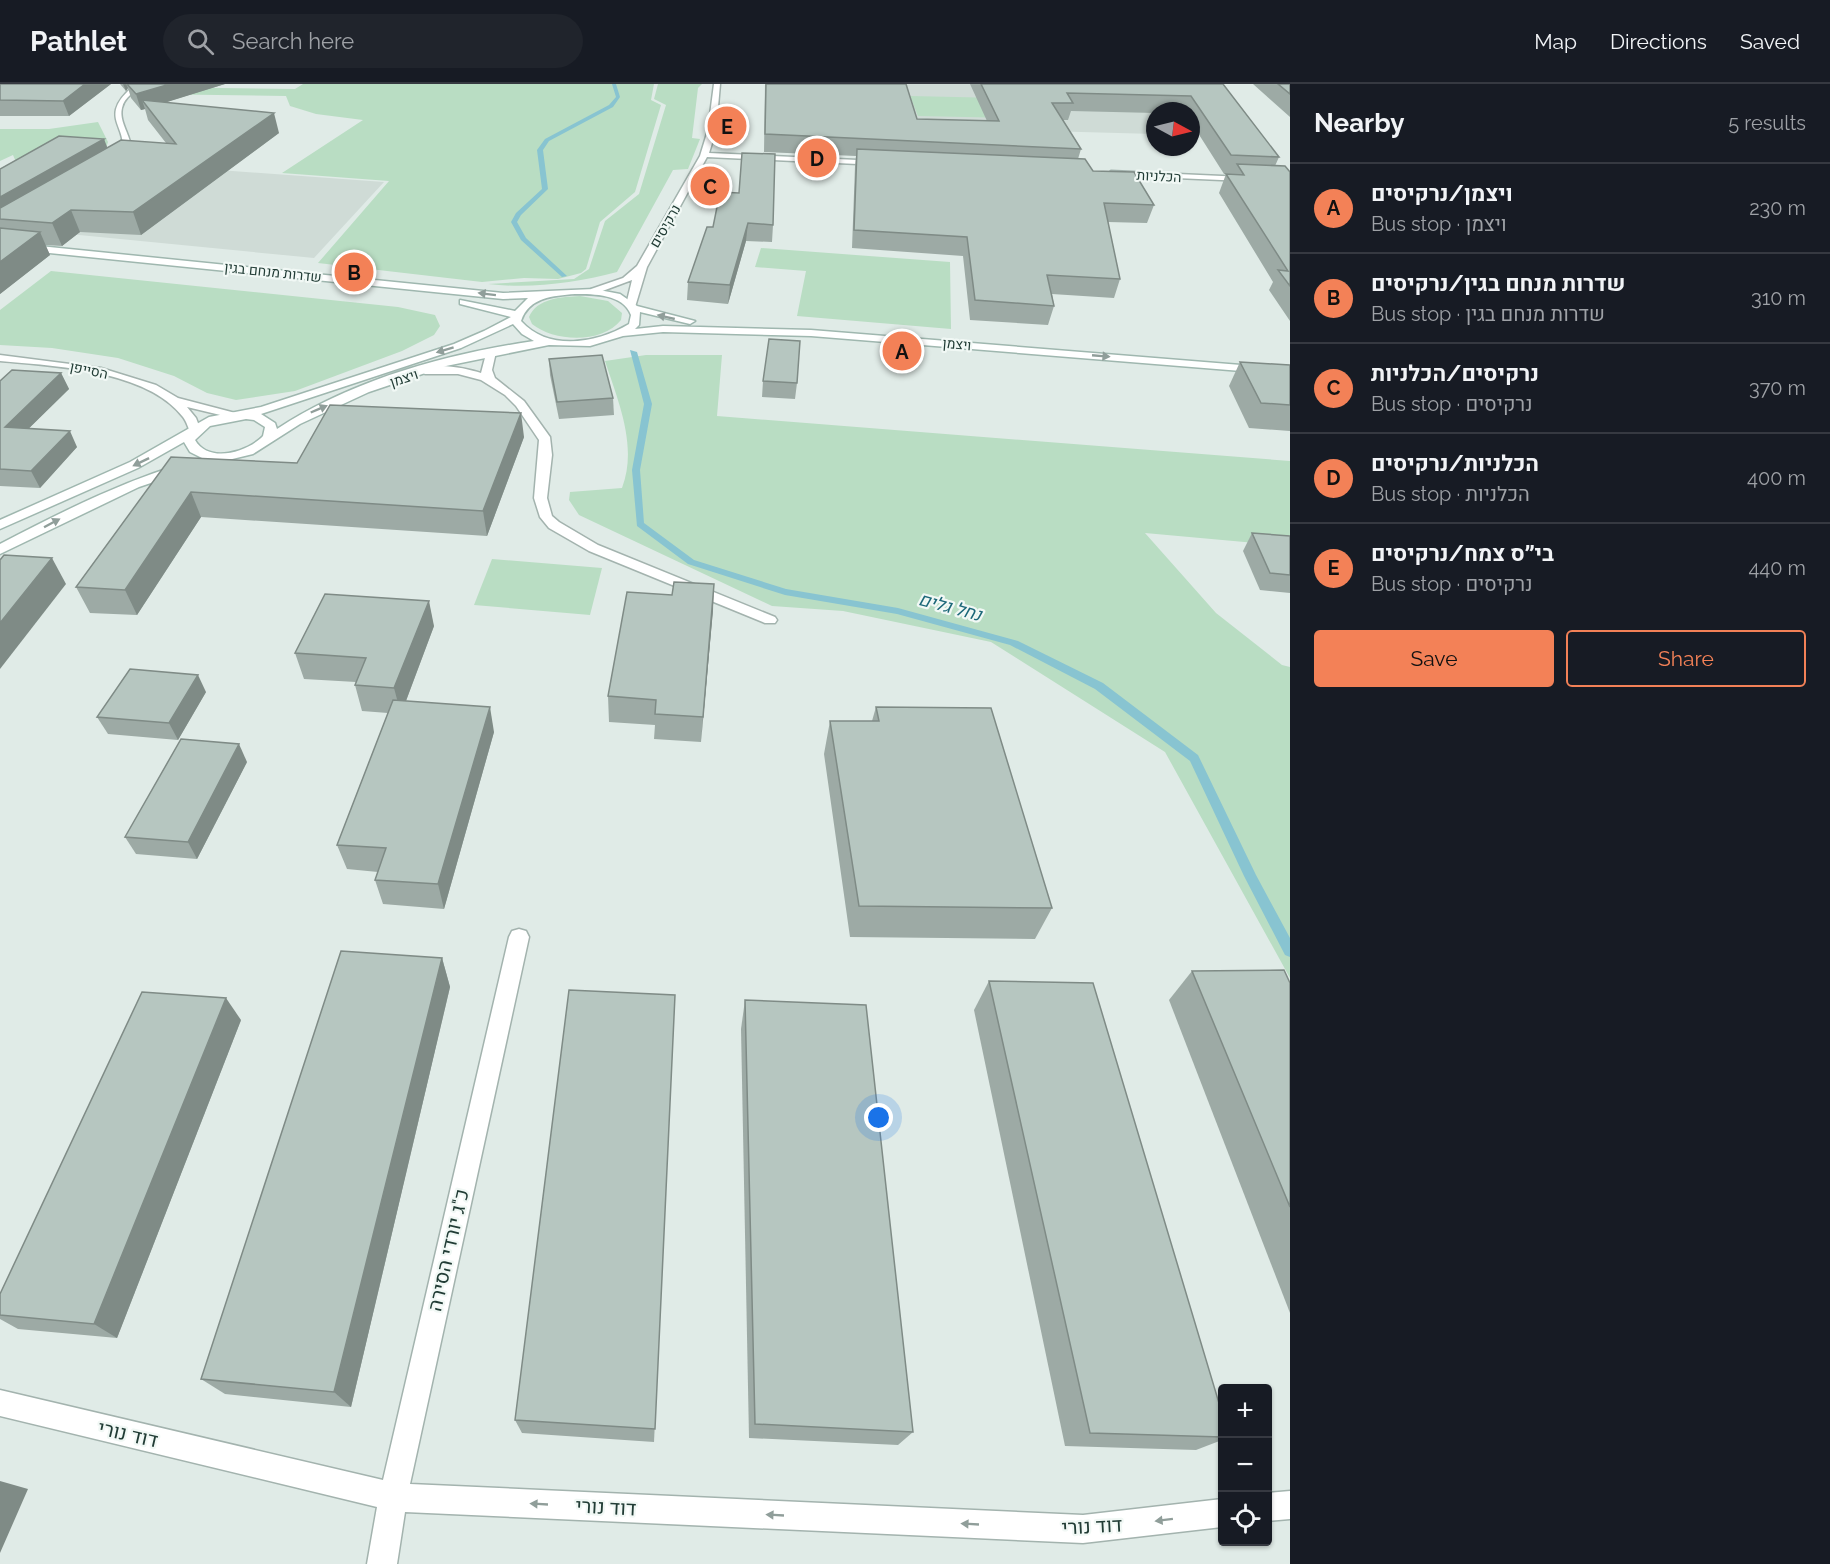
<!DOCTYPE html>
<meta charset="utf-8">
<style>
:root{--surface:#171b24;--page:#20242c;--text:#f1f3f6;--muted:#9ea1a6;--line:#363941;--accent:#f38157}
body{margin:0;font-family:Raleway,Heebo,sans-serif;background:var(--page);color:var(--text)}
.controls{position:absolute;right:18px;bottom:18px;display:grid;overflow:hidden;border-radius:6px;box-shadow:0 2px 4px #0004}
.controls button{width:54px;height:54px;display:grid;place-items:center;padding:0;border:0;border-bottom:2px solid var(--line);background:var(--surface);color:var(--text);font:30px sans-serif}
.compass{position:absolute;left:1146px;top:18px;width:54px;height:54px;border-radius:50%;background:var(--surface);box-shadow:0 2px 4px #0004;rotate:97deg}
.you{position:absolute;left:879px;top:1034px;width:21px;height:21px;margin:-15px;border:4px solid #fff;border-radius:50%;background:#1a73e8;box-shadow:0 0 0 9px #1a73e833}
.badge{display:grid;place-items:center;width:39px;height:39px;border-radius:50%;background:var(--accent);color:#111;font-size:20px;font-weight:700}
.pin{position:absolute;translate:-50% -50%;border:3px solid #fff;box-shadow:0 2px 6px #0006}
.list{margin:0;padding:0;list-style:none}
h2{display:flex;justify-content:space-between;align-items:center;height:78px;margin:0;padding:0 24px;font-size:26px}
h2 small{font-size:20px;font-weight:400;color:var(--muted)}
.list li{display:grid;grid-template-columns:39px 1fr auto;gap:18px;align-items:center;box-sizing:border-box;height:90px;padding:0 24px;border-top:2px solid var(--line)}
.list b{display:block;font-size:22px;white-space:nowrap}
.list p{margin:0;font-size:20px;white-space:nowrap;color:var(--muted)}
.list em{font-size:20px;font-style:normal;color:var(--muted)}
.actions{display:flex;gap:12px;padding:18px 24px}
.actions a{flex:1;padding:14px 0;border:2px solid var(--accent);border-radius:6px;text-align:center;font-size:21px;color:var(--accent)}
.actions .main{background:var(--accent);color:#111}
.icon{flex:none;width:33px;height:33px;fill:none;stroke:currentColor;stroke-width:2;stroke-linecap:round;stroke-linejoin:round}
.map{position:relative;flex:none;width:1290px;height:1480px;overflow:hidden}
header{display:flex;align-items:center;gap:36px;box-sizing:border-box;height:84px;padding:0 30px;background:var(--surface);border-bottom:2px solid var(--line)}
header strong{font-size:28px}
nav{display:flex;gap:33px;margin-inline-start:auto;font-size:21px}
.search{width:420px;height:54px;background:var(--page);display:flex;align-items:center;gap:15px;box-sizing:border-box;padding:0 21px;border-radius:33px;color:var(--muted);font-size:22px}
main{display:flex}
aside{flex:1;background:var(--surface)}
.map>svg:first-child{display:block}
.built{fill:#cfdbd6}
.green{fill:#b9ddc3}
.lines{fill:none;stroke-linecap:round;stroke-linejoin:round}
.stream{fill:#88c4d1;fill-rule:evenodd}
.street-casing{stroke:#a3b3ae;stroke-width:3}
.secondary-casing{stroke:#9fb7af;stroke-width:3}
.street{fill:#fff;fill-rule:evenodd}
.secondary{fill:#fff;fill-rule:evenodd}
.wall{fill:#9daaa5}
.shaded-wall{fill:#7f8b86}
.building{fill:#b6c6c0;stroke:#7f8b86;stroke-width:1.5}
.oneway{fill:#909e9a}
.labels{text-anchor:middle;stroke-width:4.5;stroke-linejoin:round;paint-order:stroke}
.far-street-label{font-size:14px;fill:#213c35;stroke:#f1f8f5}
.water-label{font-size:18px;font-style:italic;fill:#1b6778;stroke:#f1f8f5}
.near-street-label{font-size:20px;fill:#213c35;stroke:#f1f8f5}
</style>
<header>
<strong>Pathlet</strong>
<div class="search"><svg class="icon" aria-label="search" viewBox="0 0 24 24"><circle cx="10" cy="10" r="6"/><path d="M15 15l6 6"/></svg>Search here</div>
<nav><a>Map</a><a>Directions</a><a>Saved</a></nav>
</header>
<main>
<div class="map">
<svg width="1290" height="1480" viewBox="0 0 1290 1480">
<rect width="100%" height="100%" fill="#e0ebe7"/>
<!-- built -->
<g class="built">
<path d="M 815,0 L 1156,0 L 1155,50 L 819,41 Z"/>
<path d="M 137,80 L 384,98 L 314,174 L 28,146 Z"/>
</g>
<!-- green -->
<g class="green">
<path d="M 303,0 L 654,0 L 651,16 L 661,21 L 635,108 L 600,138 L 586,185 L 581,189 L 558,195 L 524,194 L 482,198 L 318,179 L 389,97 L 282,89 L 363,36 L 316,30 L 290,22 L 286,12 L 140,10 L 149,3 L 295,5 Z"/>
<path d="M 658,0 L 702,0 L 698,4 L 692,54 L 700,55 L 688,85 L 673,86 L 617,188 C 575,199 531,205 488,200 L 574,195 L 589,185 L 605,137 L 639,110 L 666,21 L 654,15 Z"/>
<path d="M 910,12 L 1001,14 L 1013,34 L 918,32 Z"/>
<path d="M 98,38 L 108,58 L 106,64 L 16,78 L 13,71 L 0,77 L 0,45 L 49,45 Z"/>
<path d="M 761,164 L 950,178 L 951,245 L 797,232 L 806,187 L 755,183 Z"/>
<path d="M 51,187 L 398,223 L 435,231 L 440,242 L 434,251 L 402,267 L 295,307 L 236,316 L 207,309 L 174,292 L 118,274 L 52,264 L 0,261 L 0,226 Z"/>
<path d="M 580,212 L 608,217 L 622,229 L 621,236 C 602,260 554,258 532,240 L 529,233 C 537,214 562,213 580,212 Z"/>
<path d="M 646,271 L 722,271 L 717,332 L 1290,377 L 1290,462 L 1145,449 L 1216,529 L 1282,581 L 1290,583 L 1290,894 L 1165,668 L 991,558 L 843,527 L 772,522 L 579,431 L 569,416 L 570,408 L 622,404 C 638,362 618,317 605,277 Z"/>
<path d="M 492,475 L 602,484 L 590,531 L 474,521 Z"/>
</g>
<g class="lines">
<!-- stream -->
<g class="stream">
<path d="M 612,0 L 616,0 L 620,13 L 613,23 L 549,57 L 543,66 L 548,105 L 521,131 L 517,138 L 526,154 L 567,192 L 562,193 L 521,156 L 511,138 L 516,129 L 542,105 L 537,66 L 545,55 L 609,21 L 616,13 Z"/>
<path d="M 630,266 L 637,268 L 652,320 L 640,386 L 644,439 L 694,476 L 786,505 L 898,524 L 1018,557 L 1103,599 L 1198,671 L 1256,791 L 1290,854 L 1290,873 L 1285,871 L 1244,792 L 1190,677 L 1095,605 L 1010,561 L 897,530 L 785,511 L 688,480 L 637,442 L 632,386 L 644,320 Z"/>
</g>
<defs>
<g id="street">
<path d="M 136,0 L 143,0 C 136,7 124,13 122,24 C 117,44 146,65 120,79 L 116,77 C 139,44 90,37 136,0 Z"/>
<path d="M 714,0 L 720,0 L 716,46 L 709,69 L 879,77 L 883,79 L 879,81 L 707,73 L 647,183 L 635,223 L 626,221 L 632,196 L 597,209 L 591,209 L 591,205 L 623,194 L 637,182 L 700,72 L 708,46 Z"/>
<path d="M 1111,87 L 1290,95 L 1290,99 L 1108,91 Z"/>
<path d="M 487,266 L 496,268 L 492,286 L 495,294 L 524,317 L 550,353 L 552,371 L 547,414 L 552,432 L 559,438 L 598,461 L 775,533 L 777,536 L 775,539 L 765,539 L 589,467 L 549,444 L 540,433 L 534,414 L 539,356 L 516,322 L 505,311 L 481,296 L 458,290 L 425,290 L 419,287 C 433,277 466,284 481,289 Z"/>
<path d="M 0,271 L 101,284 L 156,301 L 178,314 L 243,331 L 237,335 L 187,323 L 196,334 L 201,347 L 195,351 L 191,350 C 188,344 187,338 183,333 C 147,286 54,282 0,277 Z"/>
<path d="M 519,845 L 526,847 L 529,853 L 410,1400 L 1083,1431 L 1222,1415 L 1222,1443 L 1083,1459 L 405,1428 L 397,1480 L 367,1480 L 377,1423 L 0,1332 L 0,1306 L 383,1396 L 509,853 L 512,847 Z"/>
<path d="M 1290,1407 L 1290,1435 L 1268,1437 L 1268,1409 Z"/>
</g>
<path id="secondary" d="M 0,158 L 503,209 L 594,205 L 620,210 L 637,222 L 695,237 L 690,240 L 640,228 L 639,241 L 635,245 L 663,242 L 811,246 L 1290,285 L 1290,291 L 811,252 L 663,248 L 623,252 L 590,262 L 549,261 L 446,282 L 369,308 L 300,340 L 253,370 L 195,384 L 139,403 L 0,470 L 0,460 C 65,426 131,393 202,374 L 190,368 L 184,358 L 138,384 L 0,445 L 0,436 L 130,378 L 209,333 L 261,323 L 454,260 L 484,247 L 511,233 L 460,220 L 460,216 L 515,227 L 528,214 L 503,215 L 0,164 ZM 575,210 C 594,210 623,210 631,231 L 629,240 C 597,259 549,268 521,237 C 529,213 553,212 575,210 ZM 513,240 L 522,250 L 534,257 C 446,270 352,296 277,345 L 275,339 L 261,330 L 461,264 ZM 246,335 L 254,336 L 265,343 L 263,352 C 248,368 209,380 195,356 L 210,342 Z"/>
</defs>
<!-- street casing -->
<use href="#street" class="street-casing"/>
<!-- secondary casing -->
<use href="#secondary" class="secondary-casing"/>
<!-- street -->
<use href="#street" class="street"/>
<!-- secondary -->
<use href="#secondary" class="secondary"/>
</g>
<!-- wall -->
<g class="wall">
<path d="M 0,0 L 111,0 L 69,32 L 0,32 Z"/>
<path d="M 120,0 L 225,0 L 166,18 L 279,49 L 141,151 L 80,148 L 62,162 L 45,161 L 50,171 L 0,210 L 0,85 L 104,55 L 107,64 L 166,59 L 148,36 L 145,25 L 141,26 L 131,14 L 128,4 L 126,7 Z"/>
<path d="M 765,0 L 906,0 L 917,35 L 987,37 L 970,0 L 1223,0 L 1279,73 L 1275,82 L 1290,88 L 1290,237 L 1269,206 L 1273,198 L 1219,109 L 1226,90 L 1233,90 L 1224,90 L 1191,38 L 1191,27 L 1155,27 L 1155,29 L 1071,27 L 1068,36 L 1063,36 L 1081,65 L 1078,75 L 1093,87 L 1154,121 L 1147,139 L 1108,138 L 1120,195 L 1114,214 L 1052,210 L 1054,222 L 1048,241 L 970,236 L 963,172 L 852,164 L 855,82 L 856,72 L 764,68 Z"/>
<path d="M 1253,0 L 1290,0 L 1290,33 Z"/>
<path d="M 720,108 L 773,141 L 772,158 L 746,157 L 728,220 L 687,216 L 688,198 L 713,143 Z"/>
<path d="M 549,275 L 613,314 L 614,331 L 559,335 L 550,291 Z"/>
<path d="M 1240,278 L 1290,281 L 1290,347 L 1249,344 L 1229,302 Z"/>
<path d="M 61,289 L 69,305 L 29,344 L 77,363 L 40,404 L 0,402 L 0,297 Z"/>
<path d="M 763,297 L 797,299 L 795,315 L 762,313 Z"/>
<path d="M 524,353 L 487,452 L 201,433 L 137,531 L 90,529 L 76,503 L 171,373 L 297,379 Z"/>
<path d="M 1252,449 L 1290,452 L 1290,509 L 1260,506 L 1243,467 Z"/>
<path d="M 713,526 L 701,658 L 654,655 L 655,641 L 609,638 L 608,612 Z"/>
<path d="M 434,542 L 406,617 L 494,648 L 444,825 L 383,820 L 375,796 L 378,788 L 347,785 L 337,761 L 388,629 L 362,627 L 355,601 L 356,598 L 304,595 L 295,569 Z"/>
<path d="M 206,608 L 178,656 L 108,650 L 97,633 Z"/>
<path d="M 876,623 L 1052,824 L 1035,855 L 850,853 L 824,670 L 830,637 L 872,637 Z"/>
<path d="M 247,678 L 197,775 L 136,770 L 125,753 Z"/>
<path d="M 442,874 L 450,903 L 351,1323 L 225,1310 L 201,1295 Z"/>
<path d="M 1192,887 L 1290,899 L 1290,1229 L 1169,916 Z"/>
<path d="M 989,897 L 1222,1353 L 1222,1356 L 1196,1366 L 1065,1362 L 974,926 Z"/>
<path d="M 675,911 L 654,1358 L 522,1349 L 515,1336 Z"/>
<path d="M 745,916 L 913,1348 L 898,1361 L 749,1354 L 741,945 Z"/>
<path d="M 241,936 L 117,1254 L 18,1245 L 0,1235 L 0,1210 Z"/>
</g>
<!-- shaded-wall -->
<g class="shaded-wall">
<path d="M 85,0 L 111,0 L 69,32 L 63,17 Z"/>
<path d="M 123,0 L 126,0 L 128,4 L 126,7 Z"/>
<path d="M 170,0 L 225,0 L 148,24 L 142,16 L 145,25 L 141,26 L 136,10 Z"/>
<path d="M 274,29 L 279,49 L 141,151 L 133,128 Z"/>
<path d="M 104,55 L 112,76 L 0,135 L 0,113 Z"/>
<path d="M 71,126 L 80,148 L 62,162 L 52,139 Z"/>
<path d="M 748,139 L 746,157 L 728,220 L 730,201 Z"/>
<path d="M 40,148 L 50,171 L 0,210 L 0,178 Z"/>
<path d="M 61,289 L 69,305 L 14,359 L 5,343 Z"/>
<path d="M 521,329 L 524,353 L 487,452 L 483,427 Z"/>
<path d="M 70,347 L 77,363 L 40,404 L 31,387 Z"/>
<path d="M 191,408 L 201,433 L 137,531 L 125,506 Z"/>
<path d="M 52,474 L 66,500 L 0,585 L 0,539 Z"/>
<path d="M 714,500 L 713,526 L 701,658 L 703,633 Z"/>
<path d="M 429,517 L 434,542 L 401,630 L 394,604 Z"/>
<path d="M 198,591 L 206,608 L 178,656 L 169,639 Z"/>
<path d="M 490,623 L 494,648 L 444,825 L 438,800 Z"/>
<path d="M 239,660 L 247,678 L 197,775 L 188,758 Z"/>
<path d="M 442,874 L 450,903 L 351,1323 L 334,1308 Z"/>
<path d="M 226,914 L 241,936 L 117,1254 L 94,1240 Z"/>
<path d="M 0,1397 L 28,1405 L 0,1469 Z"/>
</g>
<!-- building -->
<g class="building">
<path d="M 0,0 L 85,0 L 63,17 L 0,16 Z"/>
<path d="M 127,0 L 170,0 L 136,10 Z"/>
<path d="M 766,0 L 906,0 L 917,35 L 999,37 L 981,0 L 1223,0 L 1279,73 L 1231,71 L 1191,12 L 1067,9 L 1073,19 L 1052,19 L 1081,65 L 765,50 Z"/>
<path d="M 1278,0 L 1290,0 L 1290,10 Z"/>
<path d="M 142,16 L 274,29 L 133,128 L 71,126 L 52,139 L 0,135 L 0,124 L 121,56 L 176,60 Z"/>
<path d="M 59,52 L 104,55 L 0,113 L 0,85 Z"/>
<path d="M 857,65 L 1085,75 L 1093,87 L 1134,88 L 1154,121 L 1104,119 L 1120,195 L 1047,191 L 1054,222 L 975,216 L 967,153 L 854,146 Z"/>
<path d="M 742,69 L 775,70 L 773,141 L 748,139 L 730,201 L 688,198 L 707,143 L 713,143 L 720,108 L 739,109 Z"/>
<path d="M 1237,80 L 1285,82 L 1290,88 L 1290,202 L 1278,186 L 1288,187 L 1226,90 L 1244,91 Z"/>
<path d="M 0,144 L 40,148 L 0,178 Z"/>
<path d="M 769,255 L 800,257 L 797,299 L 763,297 Z"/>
<path d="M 602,271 L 613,314 L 557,318 L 549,275 Z"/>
<path d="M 1240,278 L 1290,281 L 1290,321 L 1261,319 Z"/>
<path d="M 12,286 L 61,289 L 5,343 L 70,347 L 31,387 L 0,385 L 0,297 Z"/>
<path d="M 330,321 L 521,329 L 483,427 L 191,408 L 125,506 L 76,503 L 171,373 L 297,379 Z"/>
<path d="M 1252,449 L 1290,452 L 1290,491 L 1270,489 Z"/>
<path d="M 4,471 L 52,474 L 0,539 L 0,476 Z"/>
<path d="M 674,498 L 714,500 L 703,633 L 655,630 L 656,616 L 608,612 L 627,508 L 672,511 Z"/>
<path d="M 325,510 L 429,517 L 394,604 L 355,601 L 366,574 L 295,569 Z"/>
<path d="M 130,585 L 198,591 L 169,639 L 97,633 Z"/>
<path d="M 393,616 L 490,623 L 438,800 L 375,796 L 386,764 L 337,761 Z"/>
<path d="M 876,623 L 991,624 L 1052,824 L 859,822 L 830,637 L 879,637 Z"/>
<path d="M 181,655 L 239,660 L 188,758 L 125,753 Z"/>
<path d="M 341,867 L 442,874 L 334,1308 L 201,1295 Z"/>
<path d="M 1284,886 L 1290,899 L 1290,1123 L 1192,887 Z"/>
<path d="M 989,897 L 1093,899 L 1222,1329 L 1222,1353 L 1090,1349 Z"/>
<path d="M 569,906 L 675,911 L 655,1345 L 515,1336 Z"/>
<path d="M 142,908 L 226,914 L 94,1240 L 0,1231 L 0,1210 Z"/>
<path d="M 745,916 L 866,921 L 913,1348 L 755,1340 Z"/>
</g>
<!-- one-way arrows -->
<defs><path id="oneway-solid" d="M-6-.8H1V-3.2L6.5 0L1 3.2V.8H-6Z" transform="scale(1.5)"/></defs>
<g class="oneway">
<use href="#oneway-solid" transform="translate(487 210) rotate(-173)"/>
<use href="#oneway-solid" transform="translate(666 233) rotate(-167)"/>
<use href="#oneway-solid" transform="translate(445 266) rotate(163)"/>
<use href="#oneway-solid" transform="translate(1101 272) rotate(5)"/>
<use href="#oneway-solid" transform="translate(319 325) rotate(-23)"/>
<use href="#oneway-solid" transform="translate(141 378) rotate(154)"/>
<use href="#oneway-solid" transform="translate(52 439) rotate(-28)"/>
<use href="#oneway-solid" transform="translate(539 1420) rotate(-177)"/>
<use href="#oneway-solid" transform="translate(775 1431) rotate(-177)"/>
<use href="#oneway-solid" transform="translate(1164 1436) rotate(173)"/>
<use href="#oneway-solid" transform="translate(970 1440) rotate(-177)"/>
</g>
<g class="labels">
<!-- far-street labels -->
<g class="far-street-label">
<text transform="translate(1159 92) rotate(3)" y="5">הכלניות</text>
<text transform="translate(665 142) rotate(-60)" y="5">נרקיסים</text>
<text transform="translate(273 188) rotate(6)" y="5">שדרות מנחם בגין</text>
<text transform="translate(957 260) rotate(5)" y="5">ויצמן</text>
<text transform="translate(89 286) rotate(12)" y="5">הסייפן</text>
<text transform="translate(404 294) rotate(-18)" y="5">ויצמן</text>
</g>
<!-- water labels -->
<g class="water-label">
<text transform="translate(950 523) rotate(15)" y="6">נחל גלים</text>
</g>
<!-- near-street labels -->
<g class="near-street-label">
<text transform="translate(448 1166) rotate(-77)" y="7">כ"ג יורדי הסירה</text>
<text transform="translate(128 1350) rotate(13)" y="7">דוד נורי</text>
<text transform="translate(606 1423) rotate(3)" y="7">דוד נורי</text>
<text transform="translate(1092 1442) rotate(-3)" y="7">דוד נורי</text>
</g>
</g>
</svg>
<div class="controls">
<button>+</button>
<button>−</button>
<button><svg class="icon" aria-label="locate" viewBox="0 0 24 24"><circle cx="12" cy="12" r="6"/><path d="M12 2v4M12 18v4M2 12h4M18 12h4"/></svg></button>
</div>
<svg class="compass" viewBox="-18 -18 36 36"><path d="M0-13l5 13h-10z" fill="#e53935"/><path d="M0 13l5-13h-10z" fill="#9ea1a6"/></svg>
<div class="you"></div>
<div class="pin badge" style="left:902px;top:267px">A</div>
<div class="pin badge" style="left:354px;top:188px">B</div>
<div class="pin badge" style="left:710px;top:102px">C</div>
<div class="pin badge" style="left:817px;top:74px">D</div>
<div class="pin badge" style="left:727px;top:42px">E</div>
</div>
<aside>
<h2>Nearby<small>5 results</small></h2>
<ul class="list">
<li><span class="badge">A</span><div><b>ויצמן/נרקיסים</b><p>Bus stop · ויצמן</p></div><em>230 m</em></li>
<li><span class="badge">B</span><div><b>שדרות מנחם בגין/נרקיסים</b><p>Bus stop · שדרות מנחם בגין</p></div><em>310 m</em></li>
<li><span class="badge">C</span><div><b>נרקיסים/הכלניות</b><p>Bus stop · נרקיסים</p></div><em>370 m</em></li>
<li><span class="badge">D</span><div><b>הכלניות/נרקיסים</b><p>Bus stop · הכלניות</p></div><em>400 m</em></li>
<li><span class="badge">E</span><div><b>בי״ס צמח/נרקיסים</b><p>Bus stop · נרקיסים</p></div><em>440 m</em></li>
</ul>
<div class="actions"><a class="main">Save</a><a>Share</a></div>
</aside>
</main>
